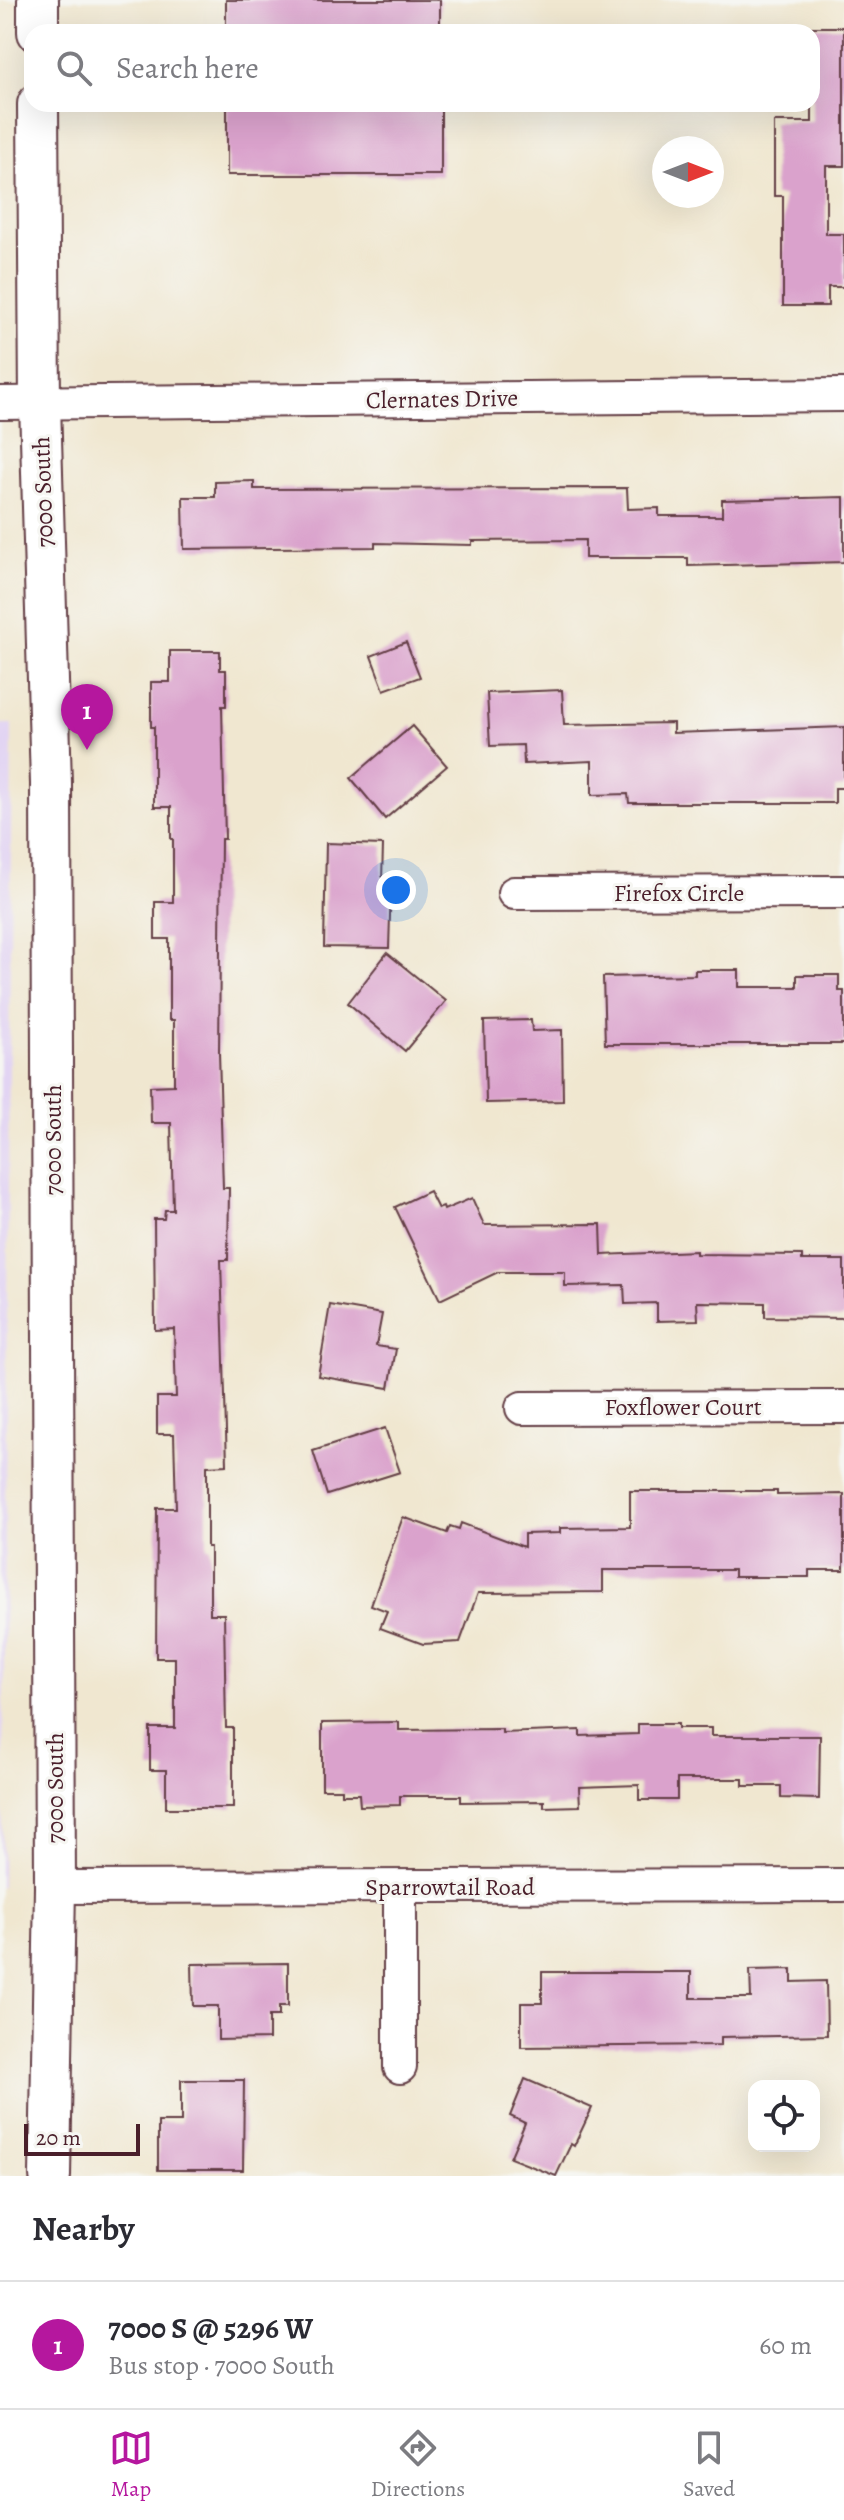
<!DOCTYPE html>
<meta charset="utf-8">
<style>
:root{--surface:#fff;--page:#f7f7f7;--text:#2b2b33;--muted:#7c7c81;--line:#e1e1e2;--accent:#b5179e}
body{margin:0;font-family:Alegreya,serif;background:var(--page);color:var(--text)}
.controls{position:absolute;right:24px;bottom:24px;display:grid;overflow:hidden;border-radius:16px;box-shadow:0 8px 32px #0002}
.controls button{width:72px;height:72px;display:grid;place-items:center;padding:0;border:0;border-bottom:2px solid var(--line);background:var(--surface);color:var(--text);font:40px sans-serif}
.compass{position:absolute;left:652px;top:136px;width:72px;height:72px;border-radius:50%;background:var(--surface);box-shadow:0 8px 32px #0002;rotate:90deg}
.scale{position:absolute;left:24px;bottom:20px;width:116px;box-sizing:border-box;padding-left:8px;border:4px solid #4a1f2b;border-top:0;font-size:22px;line-height:28px;white-space:nowrap;color:#4a1f2b;-webkit-text-stroke:6px #f6f6f2;paint-order:stroke}
.you{position:absolute;left:396px;top:890px;width:28px;height:28px;margin:-20px;border:6px solid #fff;border-radius:50%;background:#1a73e8;box-shadow:0 0 0 12px #1a73e833}
.badge{display:grid;place-items:center;width:52px;height:52px;border-radius:50%;background:var(--accent);color:#fff;font-size:26px;font-weight:700}
.pin{position:absolute;translate:-50% -66px;filter:drop-shadow(0 2px 4px #0008)}
.pin::after{content:'';position:absolute;top:42px;width:28px;height:24px;background:inherit;clip-path:polygon(0 0,100% 0,50% 100%)}
.list{margin:0;padding:0;list-style:none}
h2{display:flex;justify-content:space-between;align-items:center;height:104px;margin:0;padding:0 32px;font-size:34px}
h2 small{font-size:26px;font-weight:400;color:var(--muted)}
.list li{display:grid;grid-template-columns:52px 1fr auto;gap:24px;align-items:center;box-sizing:border-box;height:128px;padding:0 32px;border-top:2px solid var(--line)}
.list b{display:block;font-size:30px;white-space:nowrap}
.list p{margin:0;font-size:26px;white-space:nowrap;color:var(--muted)}
.list em{font-size:26px;font-style:normal;color:var(--muted)}
.icon{flex:none;width:44px;height:44px;fill:none;stroke:currentColor;stroke-width:2;stroke-linecap:round;stroke-linejoin:round}
.map{position:relative;flex:none;width:844px;height:2176px;overflow:hidden}
.search{position:absolute;background:var(--surface);box-shadow:0 8px 32px #0002;left:24px;right:24px;top:24px;height:88px;display:flex;align-items:center;gap:20px;box-sizing:border-box;padding:0 28px;border-radius:24px;color:var(--muted);font-size:30px}
.sheet{height:232px;background:var(--surface)}
nav{display:flex;justify-content:space-around;align-items:center;box-sizing:border-box;height:112px;border-top:2px solid var(--line);background:var(--surface);font-size:22px;color:var(--muted)}
nav a{display:grid;justify-items:center;gap:4px}
nav .on{color:var(--accent)}
.map>svg:first-child{display:block}
.built{fill:#e2d4f3}
.building{fill:#daa2cc}
.lines{fill:none;stroke-linecap:round;stroke-linejoin:round}
.minor-casing{stroke:#633d44;stroke-width:36}
.tertiary-casing{stroke:#633d44;stroke-width:44}
.minor{stroke:#fff;stroke-width:32}
.tertiary{stroke:#fff;stroke-width:40}
.labels{text-anchor:middle;stroke-width:6;stroke-linejoin:round;paint-order:stroke}
.street-label{font-size:24px;fill:#4a1f2b;stroke:#f6f6f2}
</style>
<div class="map">
<svg width="844" height="2176" viewBox="0 0 844 2176">
<rect width="100%" height="100%" fill="#f6f6f2"/>
<filter id="ink" filterUnits="userSpaceOnUse"><feTurbulence type="fractalNoise" baseFrequency=".0125" numOctaves="2"/><feDisplacementMap in="SourceGraphic" scale="16" xChannelSelector="R" yChannelSelector="G"/><feConvolveMatrix kernelMatrix="1 2 1 2 8 2 1 2 1" color-interpolation-filters="sRGB"/></filter>
<filter id="wash" filterUnits="userSpaceOnUse"><feTurbulence type="fractalNoise" baseFrequency=".006" numOctaves="4" result="noise"/><feDisplacementMap in="SourceGraphic" scale="32" xChannelSelector="R" yChannelSelector="G"/><feGaussianBlur stdDeviation="1.8" result="paint"/><feColorMatrix in="noise" values="0 0 0 0 0 0 0 0 0 0 0 0 0 0 0 0 0 1.4 0 .05"/><feComposite in="paint" operator="in"/></filter>
<g filter="url(#wash)">
<rect width="100%" height="100%" fill="#f0e7d0"/>
<!-- built -->
<path class="built" d="M 0,724 L 12,724 L 2,1887 L 0,1888 Z"/>
<g id="blocks">
<!-- building -->
<g class="building">
<rect x="226" y="0" width="214" height="32"/>
<path d="M 812,27 L 844,27 L 844,166 L 826,166 L 826,234 L 844,234 L 844,287 L 828,287 L 828,306 L 783,306 L 783,196 L 774,196 L 774,122 L 812,122 Z"/>
<rect x="227" y="104" width="214" height="71"/>
<path d="M 254,481 L 254,489 L 627,488 L 628,509 L 659,508 L 659,516 L 722,516 L 722,500 L 844,497 L 844,562 L 688,566 L 688,558 L 585,558 L 585,540 L 472,541 L 472,545 L 375,543 L 375,547 L 184,549 L 183,497 L 215,497 L 215,482 Z"/>
<path d="M 406,642 L 420,677 L 384,690 L 371,656 Z"/>
<path d="M 170,651 L 220,651 L 220,670 L 226,670 L 226,706 L 222,706 L 225,839 L 221,839 L 219,1053 L 223,1188 L 229,1188 L 228,1260 L 221,1260 L 227,1465 L 207,1466 L 207,1547 L 210,1547 L 210,1614 L 224,1614 L 226,1728 L 233,1728 L 233,1808 L 166,1808 L 166,1770 L 150,1770 L 150,1728 L 175,1728 L 175,1658 L 156,1658 L 157,1508 L 176,1508 L 174,1434 L 157,1434 L 157,1397 L 176,1397 L 174,1329 L 155,1330 L 154,1219 L 164,1219 L 165,1210 L 173,1210 L 171,1123 L 151,1123 L 150,1086 L 174,1085 L 174,1020 L 169,1020 L 169,939 L 155,939 L 155,902 L 173,902 L 173,839 L 171,839 L 171,807 L 154,807 L 154,727 L 151,727 L 151,682 L 170,682 Z"/>
<path d="M 562,690 L 564,725 L 673,723 L 673,733 L 844,727 L 844,788 L 835,788 L 835,803 L 629,803 L 628,794 L 592,795 L 592,761 L 524,764 L 523,745 L 490,746 L 487,693 Z"/>
<path d="M 412,726 L 447,766 L 385,819 L 351,778 Z"/>
<path d="M 326,843 L 383,845 L 382,881 L 391,882 L 389,948 L 324,947 Z"/>
<path d="M 387,953 L 446,1001 L 405,1051 L 348,1003 Z"/>
<path d="M 695,970 L 739,970 L 739,987 L 797,987 L 797,975 L 839,975 L 839,991 L 844,991 L 844,1044 L 605,1044 L 603,977 L 695,975 Z"/>
<path d="M 531,1020 L 532,1031 L 562,1030 L 563,1101 L 486,1103 L 484,1021 Z"/>
<path d="M 429,1191 L 438,1209 L 443,1207 L 444,1210 L 472,1198 L 484,1225 L 601,1224 L 602,1255 L 696,1251 L 696,1254 L 802,1255 L 802,1260 L 844,1260 L 844,1318 L 765,1317 L 765,1303 L 697,1302 L 698,1320 L 657,1321 L 657,1303 L 625,1304 L 624,1285 L 565,1286 L 565,1272 L 498,1272 L 440,1300 L 395,1207 Z"/>
<path d="M 330,1305 L 382,1314 L 376,1346 L 396,1349 L 389,1388 L 318,1376 Z"/>
<path d="M 385,1428 L 400,1472 L 327,1495 L 313,1451 Z"/>
<path d="M 630,1491 L 777,1491 L 777,1495 L 844,1494 L 844,1570 L 809,1570 L 809,1577 L 734,1577 L 734,1570 L 603,1570 L 603,1592 L 478,1593 L 460,1642 L 423,1644 L 380,1628 L 387,1611 L 371,1605 L 403,1517 L 447,1533 L 450,1526 L 459,1529 L 461,1523 L 524,1547 L 524,1534 L 560,1533 L 560,1528 L 630,1527 Z"/>
<path d="M 399,1722 L 399,1730 L 502,1729 L 502,1733 L 580,1730 L 580,1736 L 638,1734 L 638,1724 L 678,1724 L 678,1728 L 711,1728 L 711,1736 L 820,1736 L 819,1799 L 781,1798 L 781,1786 L 743,1786 L 743,1779 L 677,1779 L 677,1800 L 639,1800 L 639,1785 L 579,1787 L 580,1806 L 544,1807 L 544,1801 L 461,1802 L 461,1796 L 400,1796 L 400,1805 L 360,1806 L 359,1794 L 342,1794 L 342,1789 L 322,1789 L 322,1723 Z"/>
<path d="M 288,1963 L 288,2006 L 279,2006 L 279,2016 L 269,2016 L 269,2039 L 218,2040 L 218,2006 L 193,2006 L 192,1964 Z"/>
<path d="M 792,1969 L 792,1982 L 826,1981 L 827,2035 L 721,2037 L 721,2045 L 521,2047 L 521,2003 L 542,2003 L 542,1972 L 691,1972 L 691,1998 L 751,1998 L 750,1970 Z"/>
<path d="M 525,2079 L 592,2108 L 574,2146 L 571,2144 L 556,2176 L 510,2158 L 525,2123 L 510,2116 Z"/>
<path d="M 181,2080 L 244,2080 L 243,2170 L 158,2170 L 158,2122 L 181,2122 Z"/>
</g>
</g>
</g>
<g filter="url(#ink)">
<use href="#blocks" fill-opacity="0" stroke="#633d44" stroke-width="2"/>
<g class="lines">
<defs>
<g id="minor">
<path d="M 0,403 L 844,395"/>
<path d="M 514,893 L 844,892"/>
<path d="M 522,1408 L 844,1407"/>
<path d="M 55,1887 L 844,1885"/>
<path d="M 400,1887 L 400,2067"/>
</g>
<g id="tertiary">
<path d="M 38,0 L 38,32"/>
<path d="M 38,104 L 40,403 L 51,784 L 55,1887 L 50,2176"/>
</g>
</defs>
<!-- minor casing -->
<use href="#minor" class="minor-casing"/>
<!-- tertiary casing -->
<use href="#tertiary" class="tertiary-casing"/>
<!-- minor -->
<use href="#minor" class="minor"/>
<!-- tertiary -->
<use href="#tertiary" class="tertiary"/>
</g>
</g>
<g class="labels">
<!-- street labels -->
<g class="street-label">
<text transform="translate(442 399) rotate(-1)" y="8">Clernates Drive</text>
<text transform="translate(43 492) rotate(-92)" y="8">7000 South</text>
<text x="679" y="901">Firefox Circle</text>
<text transform="translate(53 1140) rotate(-90)" y="8">7000 South</text>
<text x="683" y="1415">Foxflower Court</text>
<text transform="translate(55 1788) rotate(-90)" y="8">7000 South</text>
<text x="450" y="1895">Sparrowtail Road</text>
</g>
</g>
</svg>
<div class="controls">
<button><svg class="icon" aria-label="locate" viewBox="0 0 24 24"><circle cx="12" cy="12" r="6"/><path d="M12 2v4M12 18v4M2 12h4M18 12h4"/></svg></button>
</div>
<svg class="compass" viewBox="-18 -18 36 36"><path d="M0-13l5 13h-10z" fill="#e53935"/><path d="M0 13l5-13h-10z" fill="#7c7c81"/></svg>
<div class="scale">20 m</div>
<div class="you"></div>
<div class="pin badge" style="left:87px;top:750px">1</div>
<div class="search"><svg class="icon" aria-label="search" viewBox="0 0 24 24"><circle cx="10" cy="10" r="6"/><path d="M15 15l6 6"/></svg>Search here</div>
</div>
<section class="sheet">
<h2>Nearby<small></small></h2>
<ul class="list">
<li><span class="badge">1</span><div><b>7000 S @ 5296 W</b><p>Bus stop · 7000 South</p></div><em>60 m</em></li>
</ul>
</section>
<nav>
<a class="on"><svg class="icon" aria-label="map" viewBox="0 0 24 24"><path d="M3 6l6-2 6 2 6-2v14l-6 2-6-2-6 2zM9 4v14M15 6v14"/></svg>Map</a>
<a><svg class="icon" aria-label="directions" viewBox="0 0 24 24"><path d="M12 3l9 9-9 9-9-9zM9 14v-3h6M13 9l2 2-2 2"/></svg>Directions</a>
<a><svg class="icon" aria-label="saved" viewBox="0 0 24 24"><path d="M7 4h10v16l-5-4-5 4z"/></svg>Saved</a>
</nav>
